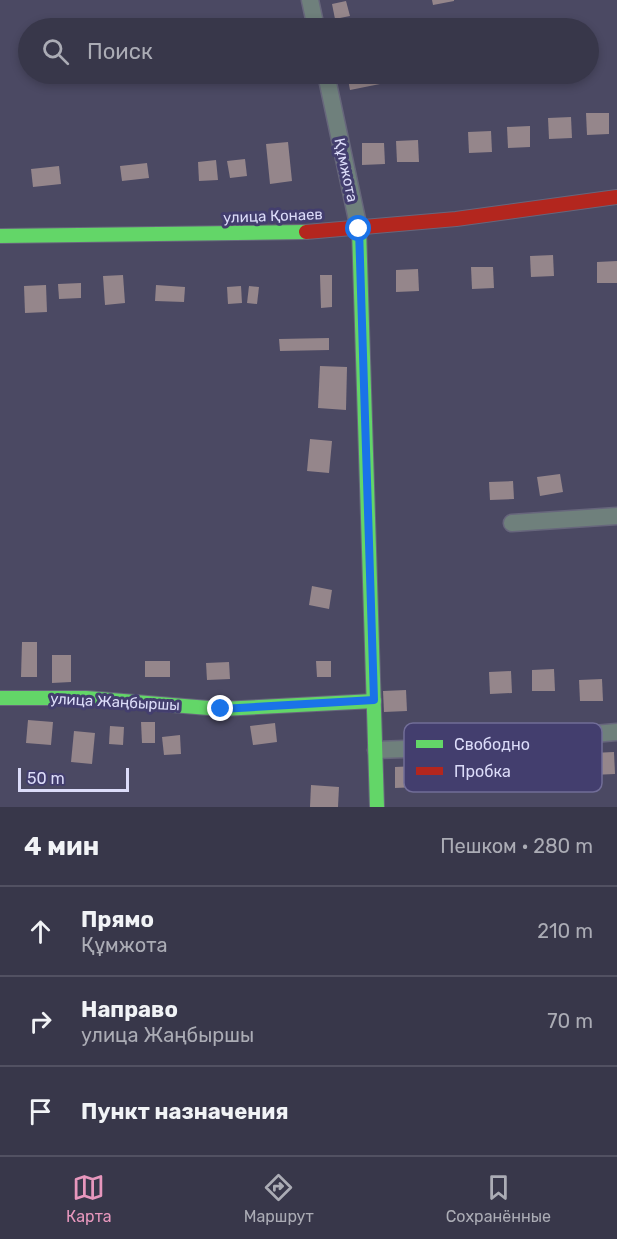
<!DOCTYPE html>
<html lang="ru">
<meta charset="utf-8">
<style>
:root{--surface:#38374a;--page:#3f3f51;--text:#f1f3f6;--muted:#abacb5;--line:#525162;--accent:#e797bd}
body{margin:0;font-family:Rubik,sans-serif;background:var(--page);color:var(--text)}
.scale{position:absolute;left:18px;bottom:15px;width:111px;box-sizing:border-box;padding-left:6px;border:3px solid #dcdcf9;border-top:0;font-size:16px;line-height:21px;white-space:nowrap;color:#dcdcf9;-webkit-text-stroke:4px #433e6e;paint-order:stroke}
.stop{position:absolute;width:18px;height:18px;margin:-14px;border:4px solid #1a73e8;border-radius:50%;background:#fff}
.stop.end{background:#1a73e8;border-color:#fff;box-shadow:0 2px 6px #0008}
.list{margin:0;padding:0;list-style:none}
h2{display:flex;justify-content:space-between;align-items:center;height:78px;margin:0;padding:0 24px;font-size:26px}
h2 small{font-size:20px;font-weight:400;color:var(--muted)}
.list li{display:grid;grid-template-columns:39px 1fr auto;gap:18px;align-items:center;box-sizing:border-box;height:90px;padding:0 24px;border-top:2px solid var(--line)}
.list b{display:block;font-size:22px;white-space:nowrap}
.list p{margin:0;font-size:20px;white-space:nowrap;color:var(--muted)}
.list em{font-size:20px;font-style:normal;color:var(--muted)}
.icon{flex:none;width:33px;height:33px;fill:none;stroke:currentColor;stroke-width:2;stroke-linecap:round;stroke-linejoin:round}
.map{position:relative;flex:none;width:617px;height:807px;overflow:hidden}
.search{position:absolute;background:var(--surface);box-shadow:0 3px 9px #0003;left:18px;right:18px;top:18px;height:66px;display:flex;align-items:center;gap:15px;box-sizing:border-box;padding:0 21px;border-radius:33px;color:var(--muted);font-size:22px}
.sheet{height:348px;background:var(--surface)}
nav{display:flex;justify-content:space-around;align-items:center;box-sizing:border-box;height:84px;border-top:2px solid var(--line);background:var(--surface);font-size:16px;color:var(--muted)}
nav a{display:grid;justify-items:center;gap:3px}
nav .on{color:var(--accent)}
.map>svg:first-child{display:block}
.building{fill:#95868b}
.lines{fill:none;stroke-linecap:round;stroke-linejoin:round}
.street-casing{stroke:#67667c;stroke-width:19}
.fast-casing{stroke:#67667c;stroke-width:16}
.jam-casing{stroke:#67667c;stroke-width:16}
.street{stroke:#6f807c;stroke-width:16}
.fast{stroke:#63d668;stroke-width:14}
.jam{stroke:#b3261e;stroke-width:14}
.route{stroke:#1a73e8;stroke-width:8}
.labels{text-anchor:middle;stroke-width:6;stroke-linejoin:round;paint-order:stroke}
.street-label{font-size:15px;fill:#dcdcf9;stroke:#433e6e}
.key{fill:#433e6e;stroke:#716d98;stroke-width:1.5}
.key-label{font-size:16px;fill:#dcdcf9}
</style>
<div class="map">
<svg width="617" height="807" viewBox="0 0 617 807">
<rect width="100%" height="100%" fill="#4b4963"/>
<!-- building -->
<g class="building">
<path d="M 432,0 L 454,0 L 454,1 L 433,5 Z"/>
<path d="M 346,1 L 350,16 L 335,19 L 332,4 Z"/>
<path d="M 347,74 L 378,74 L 380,84 L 350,90 Z"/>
<path d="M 586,113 L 609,113 L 609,134 L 587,135 Z"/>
<path d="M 571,117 L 572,138 L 549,139 L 548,118 Z"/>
<path d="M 530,126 L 530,147 L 508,148 L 507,127 Z"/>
<path d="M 491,131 L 492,152 L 469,153 L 468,132 Z"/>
<path d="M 418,140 L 419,162 L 397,162 L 396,141 Z"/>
<path d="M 288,142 L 292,181 L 270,184 L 266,144 Z"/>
<path d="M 362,143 L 384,143 L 385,164 L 362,165 Z"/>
<path d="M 245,159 L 247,176 L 230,178 L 227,161 Z"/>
<path d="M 216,160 L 218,180 L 199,181 L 198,162 Z"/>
<path d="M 147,163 L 149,178 L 122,181 L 120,166 Z"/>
<path d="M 59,166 L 61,184 L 33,187 L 31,169 Z"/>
<path d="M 553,255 L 554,276 L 531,277 L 530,256 Z"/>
<path d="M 617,261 L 617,283 L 597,283 L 597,262 Z"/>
<path d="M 471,267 L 493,267 L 494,288 L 472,289 Z"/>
<path d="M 418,269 L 419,291 L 396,292 L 396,270 Z"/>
<path d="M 123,275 L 125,303 L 105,305 L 103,276 Z"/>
<path d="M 320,275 L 332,275 L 332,307 L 321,308 Z"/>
<path d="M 81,283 L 81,298 L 59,299 L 58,284 Z"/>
<path d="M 46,285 L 47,312 L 25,313 L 24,286 Z"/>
<path d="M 156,285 L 185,287 L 184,302 L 155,301 Z"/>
<path d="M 241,286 L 242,303 L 228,304 L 227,287 Z"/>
<path d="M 249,286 L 259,287 L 257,304 L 247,303 Z"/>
<path d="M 329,338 L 329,350 L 280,351 L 279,339 Z"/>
<path d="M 320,366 L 347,367 L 346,410 L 318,408 Z"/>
<path d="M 310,439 L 332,441 L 329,473 L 307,471 Z"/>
<path d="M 560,474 L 563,492 L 540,496 L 537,477 Z"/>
<path d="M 513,481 L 514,499 L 490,500 L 489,482 Z"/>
<path d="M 312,586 L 332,590 L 329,609 L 309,605 Z"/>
<path d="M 22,642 L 37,642 L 37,677 L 21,677 Z"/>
<path d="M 52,655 L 71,655 L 71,682 L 52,683 Z"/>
<rect x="145" y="661" width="25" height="16"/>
<path d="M 316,661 L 331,661 L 331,677 L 317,677 Z"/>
<path d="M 229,662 L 230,679 L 207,680 L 206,663 Z"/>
<path d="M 554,669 L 555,691 L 532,691 L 532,670 Z"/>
<path d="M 511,671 L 512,693 L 490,694 L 489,672 Z"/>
<path d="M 602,679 L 603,701 L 580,701 L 579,680 Z"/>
<path d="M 406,690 L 407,711 L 384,712 L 383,691 Z"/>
<path d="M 28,720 L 53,722 L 51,745 L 26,743 Z"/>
<path d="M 141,722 L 155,722 L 155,743 L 142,743 Z"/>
<path d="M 275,723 L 277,742 L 253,745 L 250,726 Z"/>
<path d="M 110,726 L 124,727 L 123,745 L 109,744 Z"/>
<path d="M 74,731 L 95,733 L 92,764 L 71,762 Z"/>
<path d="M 180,735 L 181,754 L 164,755 L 162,737 Z"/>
<path d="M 614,752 L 615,774 L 592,775 L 592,753 Z"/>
<path d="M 417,766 L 418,787 L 395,788 L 395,767 Z"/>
<path d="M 311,785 L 339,787 L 338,807 L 310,807 Z"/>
</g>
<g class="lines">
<defs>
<g id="street">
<path d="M 310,0 L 316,28"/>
<path d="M 326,74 L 359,229"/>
<path d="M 512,523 L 617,516"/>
<path d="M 376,750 L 434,748 L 617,732"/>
</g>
<g id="fast">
<path d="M 359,229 L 377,807"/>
<path d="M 0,236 L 306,232"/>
<path d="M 0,698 L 86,698 L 221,709 L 374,701"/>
</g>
<path id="jam" d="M 306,232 L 456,219 L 617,197"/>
</defs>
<!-- street casing -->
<use href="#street" class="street-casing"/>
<!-- fast casing -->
<use href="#fast" class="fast-casing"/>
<!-- jam casing -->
<use href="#jam" class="jam-casing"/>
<!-- street -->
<use href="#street" class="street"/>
<!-- fast -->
<use href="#fast" class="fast"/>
<!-- jam -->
<use href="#jam" class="jam"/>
</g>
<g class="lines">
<!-- route -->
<path class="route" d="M 221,709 L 374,700 L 359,229"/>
</g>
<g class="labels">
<!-- street labels -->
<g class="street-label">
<text transform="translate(346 170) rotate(78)" y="5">Құмжота</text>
<text transform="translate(273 216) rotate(-2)" y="5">улица Қонаев</text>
<text transform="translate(115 702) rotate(3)" y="5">улица Жаңбыршы</text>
</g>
</g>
<!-- legend -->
<rect x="404" y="723" width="198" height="69" rx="9" class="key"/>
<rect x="416" y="740" width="27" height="8" fill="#63d668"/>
<rect x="416" y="767" width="27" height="8" fill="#b3261e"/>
<g class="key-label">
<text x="454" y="750">Свободно</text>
<text x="454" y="777">Пробка</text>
</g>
</svg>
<div class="scale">50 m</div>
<div class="stop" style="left:359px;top:229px"></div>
<div class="stop end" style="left:221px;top:709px"></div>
<div class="search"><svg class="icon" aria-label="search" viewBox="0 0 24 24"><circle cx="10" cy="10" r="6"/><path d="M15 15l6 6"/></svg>Поиск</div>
</div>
<section class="sheet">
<h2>4 мин<small>Пешком · 280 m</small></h2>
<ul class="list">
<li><svg class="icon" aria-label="ahead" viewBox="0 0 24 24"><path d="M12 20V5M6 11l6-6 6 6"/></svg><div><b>Прямо</b><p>Құмжота</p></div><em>210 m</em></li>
<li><svg class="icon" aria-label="right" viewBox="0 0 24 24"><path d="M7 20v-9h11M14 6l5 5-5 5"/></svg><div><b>Направо</b><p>улица Жаңбыршы</p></div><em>70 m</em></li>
<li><svg class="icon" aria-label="arrive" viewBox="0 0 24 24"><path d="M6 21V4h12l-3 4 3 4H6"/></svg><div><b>Пункт назначения</b></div></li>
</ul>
</section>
<nav>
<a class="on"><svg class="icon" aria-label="map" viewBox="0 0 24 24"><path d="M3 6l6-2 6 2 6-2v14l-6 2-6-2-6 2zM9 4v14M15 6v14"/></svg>Карта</a>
<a><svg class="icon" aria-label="directions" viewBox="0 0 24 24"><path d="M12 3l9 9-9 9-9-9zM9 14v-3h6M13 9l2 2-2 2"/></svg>Маршрут</a>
<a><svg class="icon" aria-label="saved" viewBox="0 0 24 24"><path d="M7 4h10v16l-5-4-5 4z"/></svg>Сохранённые</a>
</nav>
